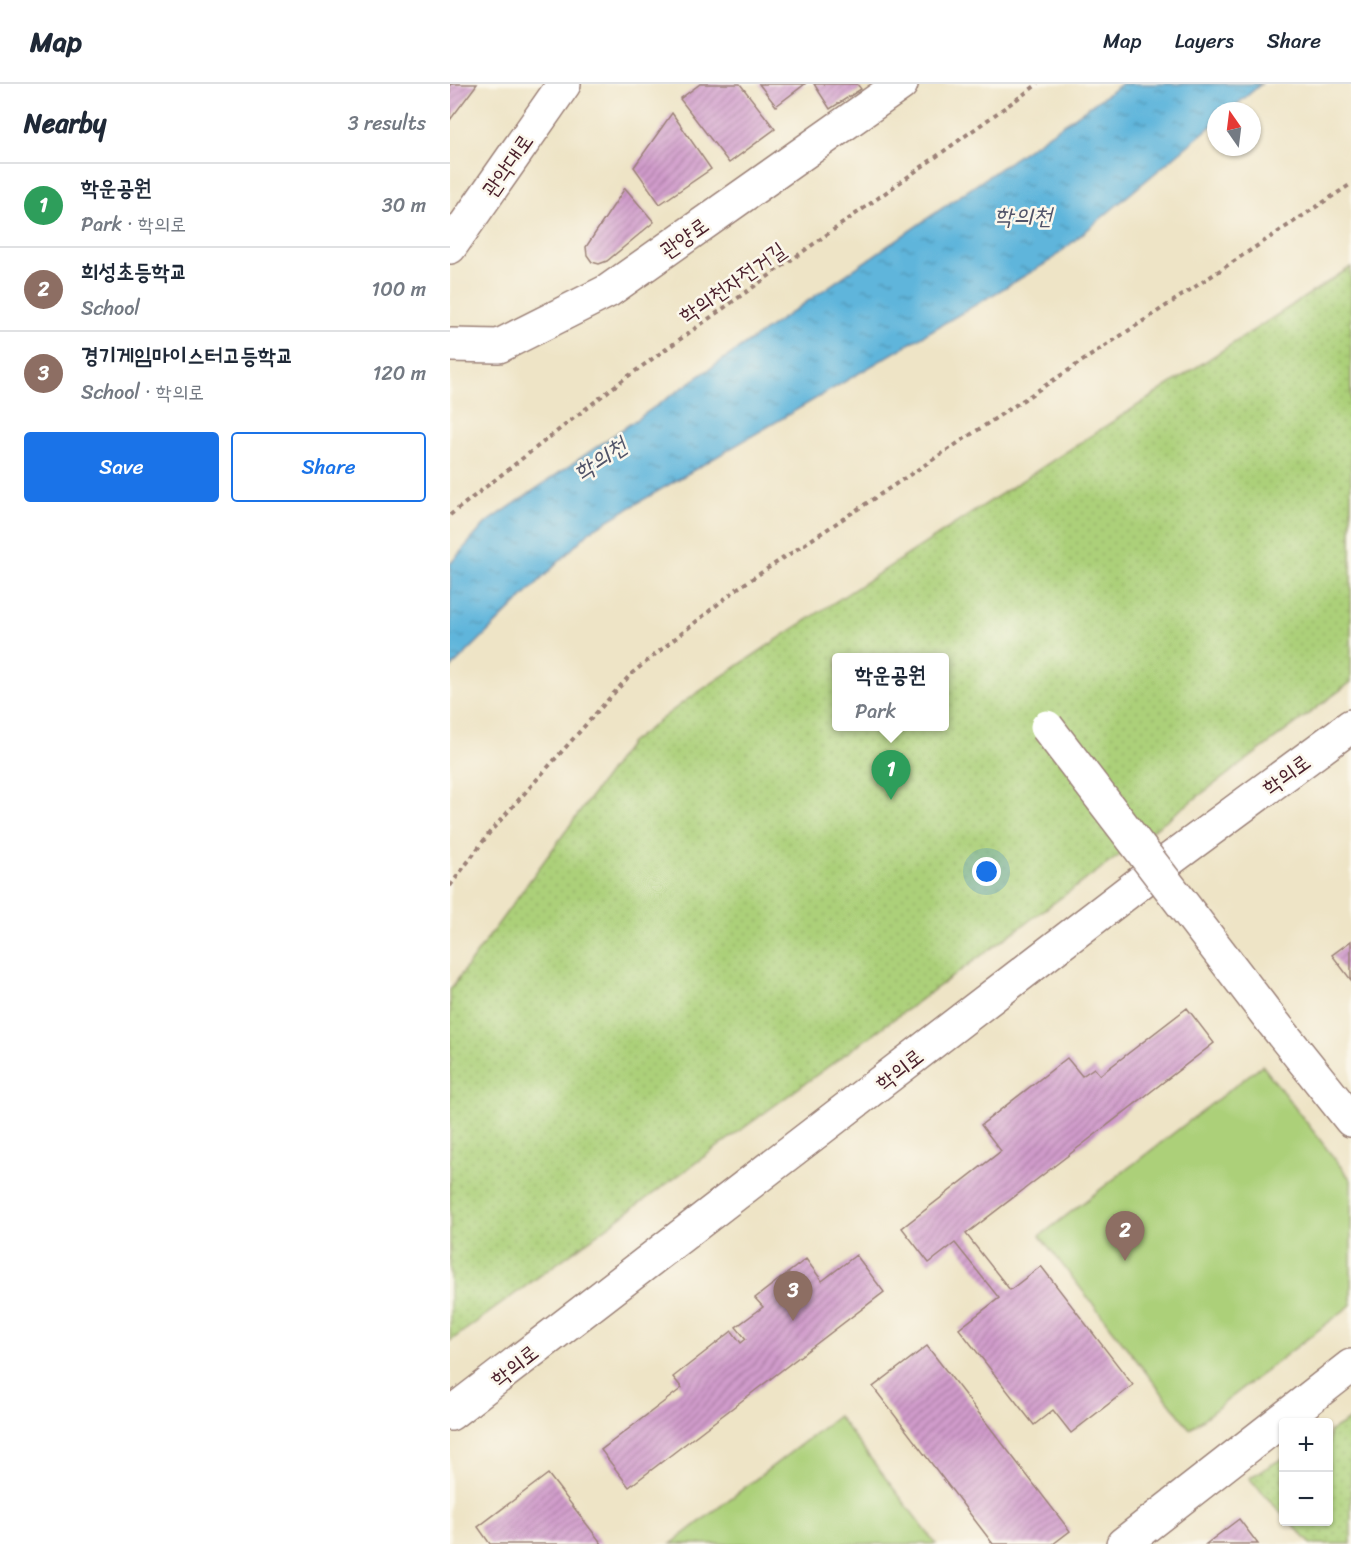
<!DOCTYPE html>
<meta charset="utf-8">
<style>
:root{--surface:#fff;--page:#f2f2f3;--text:#1f2937;--muted:#747a83;--line:#e0e1e3;--accent:#1a73e8}
body{margin:0;font-family:Sriracha,"Poor Story",sans-serif;background:var(--page);color:var(--text)}
.controls{position:absolute;right:18px;bottom:18px;display:grid;overflow:hidden;border-radius:6px;box-shadow:0 2px 4px #0004}
.controls button{width:54px;height:54px;display:grid;place-items:center;padding:0;border:0;border-bottom:2px solid var(--line);background:var(--surface);color:var(--text);font:30px sans-serif}
.compass{position:absolute;left:757px;top:18px;width:54px;height:54px;border-radius:50%;background:var(--surface);box-shadow:0 2px 4px #0004;rotate:346deg}
.you{position:absolute;left:537px;top:788px;width:21px;height:21px;margin:-15px;border:4px solid #fff;border-radius:50%;background:#1a73e8;box-shadow:0 0 0 9px #1a73e833}
.badge{display:grid;place-items:center;width:39px;height:39px;border-radius:50%;background:var(--accent);color:#fff;font-size:20px;font-weight:700}
.pin{position:absolute;translate:-50% -50px;filter:drop-shadow(0 2px 3px #0008)}
.pin::after{content:'';position:absolute;top:32px;width:21px;height:18px;background:inherit;clip-path:polygon(0 0,100% 0,50% 100%)}
.popup{position:absolute;left:382px;top:569px;width:117px;height:78px;box-sizing:border-box;display:grid;place-content:center;border-radius:6px;background:var(--surface);filter:drop-shadow(0 2px 4px #0005);font-size:20px;white-space:nowrap;color:var(--muted)}
.popup b{font-size:22px;color:var(--text)}
.popup::after{content:'';position:absolute;left:50%;top:100%;margin-left:-12px;border:12px solid transparent;border-top-color:var(--surface)}
.list{margin:0;padding:0;list-style:none}
h2{display:flex;justify-content:space-between;align-items:center;height:78px;margin:0;padding:0 24px;font-size:26px}
h2 small{font-size:20px;font-weight:400;color:var(--muted)}
.list li{display:grid;grid-template-columns:39px 1fr auto;gap:18px;align-items:center;box-sizing:border-box;height:84px;padding:0 24px;border-top:2px solid var(--line)}
.list b{display:block;font-size:22px;white-space:nowrap}
.list p{margin:0;font-size:20px;white-space:nowrap;color:var(--muted)}
.list em{font-size:20px;font-style:normal;color:var(--muted)}
.actions{display:flex;gap:12px;padding:18px 24px}
.actions a{flex:1;padding:14px 0;border:2px solid var(--accent);border-radius:6px;text-align:center;font-size:21px;color:var(--accent)}
.actions .main{background:var(--accent);color:#fff}
.map{position:relative;flex:none;width:901px;height:1460px;overflow:hidden}
header{display:flex;align-items:center;gap:36px;box-sizing:border-box;height:84px;padding:0 30px;background:var(--surface);border-bottom:2px solid var(--line)}
header strong{font-size:28px}
nav{display:flex;gap:33px;margin-inline-start:auto;font-size:21px}
main{display:flex}
aside{flex:1;background:var(--surface)}
.map>svg:first-child{display:block}
.grass{fill:#acd079;stroke:#7b7852;stroke-width:1.5}
.park{fill:url(#park-dots);stroke:#7b7852;stroke-width:1.5;fill-rule:evenodd}
.water{fill:url(#water-ripples);stroke:#546a83;stroke-width:1.5}
.building{fill:url(#building-hatch)}
.lines{fill:none;stroke-linecap:round;stroke-linejoin:round}
.minor-casing{stroke:#9c8278;stroke-width:36}
.major-casing{stroke:#9c8278;stroke-width:36}
.path{stroke:#9c8278;stroke-width:4;stroke-dasharray:4.5 4.5;stroke-linecap:butt}
.minor{stroke:#fff;stroke-width:33}
.major{stroke:#fff;stroke-width:33}
.minor-bridge-casing{stroke:#9c8278;stroke-width:36;stroke-linecap:butt}
.minor-bridge{stroke:#fff;stroke-width:33}
.labels{text-anchor:middle;stroke-width:5;stroke-linejoin:round;paint-order:stroke}
.street-label{font-size:22px;fill:#4a1f2b;stroke:#fbf7ec}
.water-label{font-size:24px;font-style:italic;fill:#515469;stroke:#fbf7ec}
</style>
<header>
<strong>Map</strong>
<nav><a>Map</a><a>Layers</a><a>Share</a></nav>
</header>
<main>
<aside>
<h2>Nearby<small>3 results</small></h2>
<ul class="list">
<li><span class="badge" style="background:#2e9e5b">1</span><div><b>학운공원</b><p>Park · 학의로</p></div><em>30 m</em></li>
<li><span class="badge" style="background:#8d6e63">2</span><div><b>희성초등학교</b><p>School</p></div><em>100 m</em></li>
<li><span class="badge" style="background:#8d6e63">3</span><div><b>경기게임마이스터고등학교</b><p>School · 학의로</p></div><em>120 m</em></li>
</ul>
<div class="actions"><a class="main">Save</a><a>Share</a></div>
</aside>
<div class="map">
<svg width="901" height="1460" viewBox="0 0 901 1460">
<defs>
<pattern id="park-dots" width="8" height="8" patternUnits="userSpaceOnUse" patternTransform="scale(1.5)"><rect width="8" height="8" fill="#acd079"/><path d="M2 2h.1M6 6h.1" fill="none" stroke="#96b269" stroke-width="1.8" stroke-linecap="round"/></pattern>
<pattern id="water-ripples" width="26" height="14" patternUnits="userSpaceOnUse" patternTransform="scale(1.5)"><rect width="26" height="14" fill="#5eb5db"/><path d="M2 4q2-2 4 0t4 0M15 11q2-2 4 0t4 0" fill="none" stroke="#5093b2"/></pattern>
<pattern id="building-hatch" width="6" height="6" patternUnits="userSpaceOnUse" patternTransform="scale(1.5)"><rect width="6" height="6" fill="#d09bcb"/><path d="M-1 1l2-2M0 6l6-6M5 7l2-2" fill="none" stroke="#ab7ea5"/></pattern>
</defs>
<rect width="100%" height="100%" fill="#fbf7ec"/>
<filter id="ink" filterUnits="userSpaceOnUse"><feTurbulence type="fractalNoise" baseFrequency=".0167" numOctaves="2"/><feDisplacementMap in="SourceGraphic" scale="12" xChannelSelector="R" yChannelSelector="G"/><feConvolveMatrix kernelMatrix="1 2 1 2 8 2 1 2 1" color-interpolation-filters="sRGB"/></filter>
<filter id="wash" filterUnits="userSpaceOnUse"><feTurbulence type="fractalNoise" baseFrequency=".008" numOctaves="4" result="noise"/><feDisplacementMap in="SourceGraphic" scale="24" xChannelSelector="R" yChannelSelector="G"/><feGaussianBlur stdDeviation="1.35" result="paint"/><feColorMatrix in="noise" values="0 0 0 0 0 0 0 0 0 0 0 0 0 0 0 0 0 1.4 0 .05"/><feComposite in="paint" operator="in"/></filter>
<g filter="url(#wash)">
<rect width="100%" height="100%" fill="#eee4c6"/>
<!-- grass -->
<g class="grass">
<path d="M 812,981 L 901,1096 L 901,1221 L 740,1345 L 590,1152 Z"/>
<path d="M 388,1332 L 486,1460 L 221,1460 Z"/>
</g>
<!-- park -->
<g class="park">
<path d="M 901,183 L 901,598 L 667,773 L 0,1257 L 0,906 L 180,659 L 235,617 L 340,547 ZM 387,574 L 495,574 L 495,642 L 387,642 Z"/>
<path d="M 901,1335 L 901,1460 L 861,1460 L 840,1438 L 878,1438 L 879,1348 Z"/>
<path d="M 833,1374 L 833,1431 L 799,1394 Z"/>
</g>
<!-- water -->
<path class="water" d="M 672,0 L 811,0 L 779,27 L 766,27 L 766,38 L 600,177 L 140,447 L 0,585 L 0,480 L 35,440 Z"/>
<g id="blocks">
<!-- building -->
<g class="building">
<path d="M 0,0 L 27,0 L 0,36 Z"/>
<path d="M 250,0 L 290,0 L 325,45 L 279,79 L 230,15 Z"/>
<path d="M 309,0 L 355,0 L 326,22 Z"/>
<path d="M 364,0 L 407,0 L 411,5 L 380,25 Z"/>
<path d="M 222,29 L 261,85 L 210,120 L 184,83 Z"/>
<path d="M 175,104 L 204,138 L 157,177 L 149,180 L 142,178 L 137,171 L 136,163 Z"/>
<path d="M 901,857 L 901,896 L 882,871 Z"/>
<path d="M 737,924 L 764,959 L 516,1150 L 560,1206 L 591,1182 L 683,1301 L 621,1349 L 603,1326 L 584,1341 L 509,1245 L 549,1214 L 505,1159 L 479,1179 L 452,1144 L 551,1067 L 531,1041 L 617,974 L 632,992 L 644,984 L 650,991 Z"/>
<path d="M 406,1171 L 434,1208 L 179,1403 L 151,1366 L 232,1304 L 223,1293 L 282,1247 L 291,1259 L 296,1255 L 286,1243 L 313,1223 L 305,1214 L 356,1175 L 372,1197 Z"/>
<path d="M 477,1262 L 620,1447 L 603,1460 L 543,1460 L 423,1303 Z"/>
<path d="M 98,1390 L 152,1460 L 40,1460 L 28,1443 Z"/>
<path d="M 789,1435 L 808,1460 L 756,1460 Z"/>
</g>
</g>
</g>
<g filter="url(#ink)">
<use href="#blocks" fill-opacity="0" stroke="#9c8278" stroke-width="1.5"/>
<g class="lines">
<defs>
<g id="minor">
<path d="M 0,261 L 49,262 L 158,207 L 451,0"/>
<path d="M 822,937 L 901,1036"/>
<path d="M 0,1330 L 722,774 L 901,642"/>
<path d="M 673,1460 L 901,1282"/>
</g>
<path id="major" d="M 0,163 L 114,0"/>
</defs>
<!-- minor casing -->
<use href="#minor" class="minor-casing"/>
<!-- major casing -->
<use href="#major" class="major-casing"/>
<!-- path -->
<g class="path">
<path d="M 0,431 L 170,298 L 588,0"/>
<path d="M 0,802 L 40,748 L 181,590 L 288,504 L 901,100"/>
</g>
<!-- minor -->
<use href="#minor" class="minor"/>
<!-- major -->
<use href="#major" class="major"/>
<defs>
<path id="minor-bridge" d="M 597,643 L 822,937"/>
</defs>
<!-- minor-bridge casing -->
<use href="#minor-bridge" class="minor-bridge-casing"/>
<!-- minor-bridge -->
<use href="#minor-bridge" class="minor-bridge"/>
</g>
</g>
<g class="labels">
<!-- street labels -->
<g class="street-label">
<text transform="translate(57 81) rotate(-55)" y="8">관악대로</text>
<text transform="translate(234 153) rotate(-35)" y="8">관양로</text>
<text transform="translate(282 198) rotate(-35)" y="8">학의천자전거길</text>
<text transform="translate(836 690) rotate(-36)" y="8">학의로</text>
<text transform="translate(449 985) rotate(-38)" y="8">학의로</text>
<text transform="translate(64 1281) rotate(-38)" y="8">학의로</text>
</g>
<!-- water labels -->
<g class="water-label">
<text x="573" y="140">학의천</text>
<text transform="translate(150 375) rotate(-34)" y="8">학의천</text>
</g>
</g>
</svg>
<div class="controls">
<button>+</button>
<button>−</button>
</div>
<svg class="compass" viewBox="-18 -18 36 36"><path d="M0-13l5 13h-10z" fill="#e53935"/><path d="M0 13l5-13h-10z" fill="#747a83"/></svg>
<div class="you"></div>
<div class="pin badge" style="left:441px;top:716px;background:#2e9e5b">1</div>
<div class="popup"><b>학운공원</b>Park</div>
<div class="pin badge" style="left:675px;top:1177px;background:#8d6e63">2</div>
<div class="pin badge" style="left:343px;top:1237px;background:#8d6e63">3</div>
</div>
</main>
